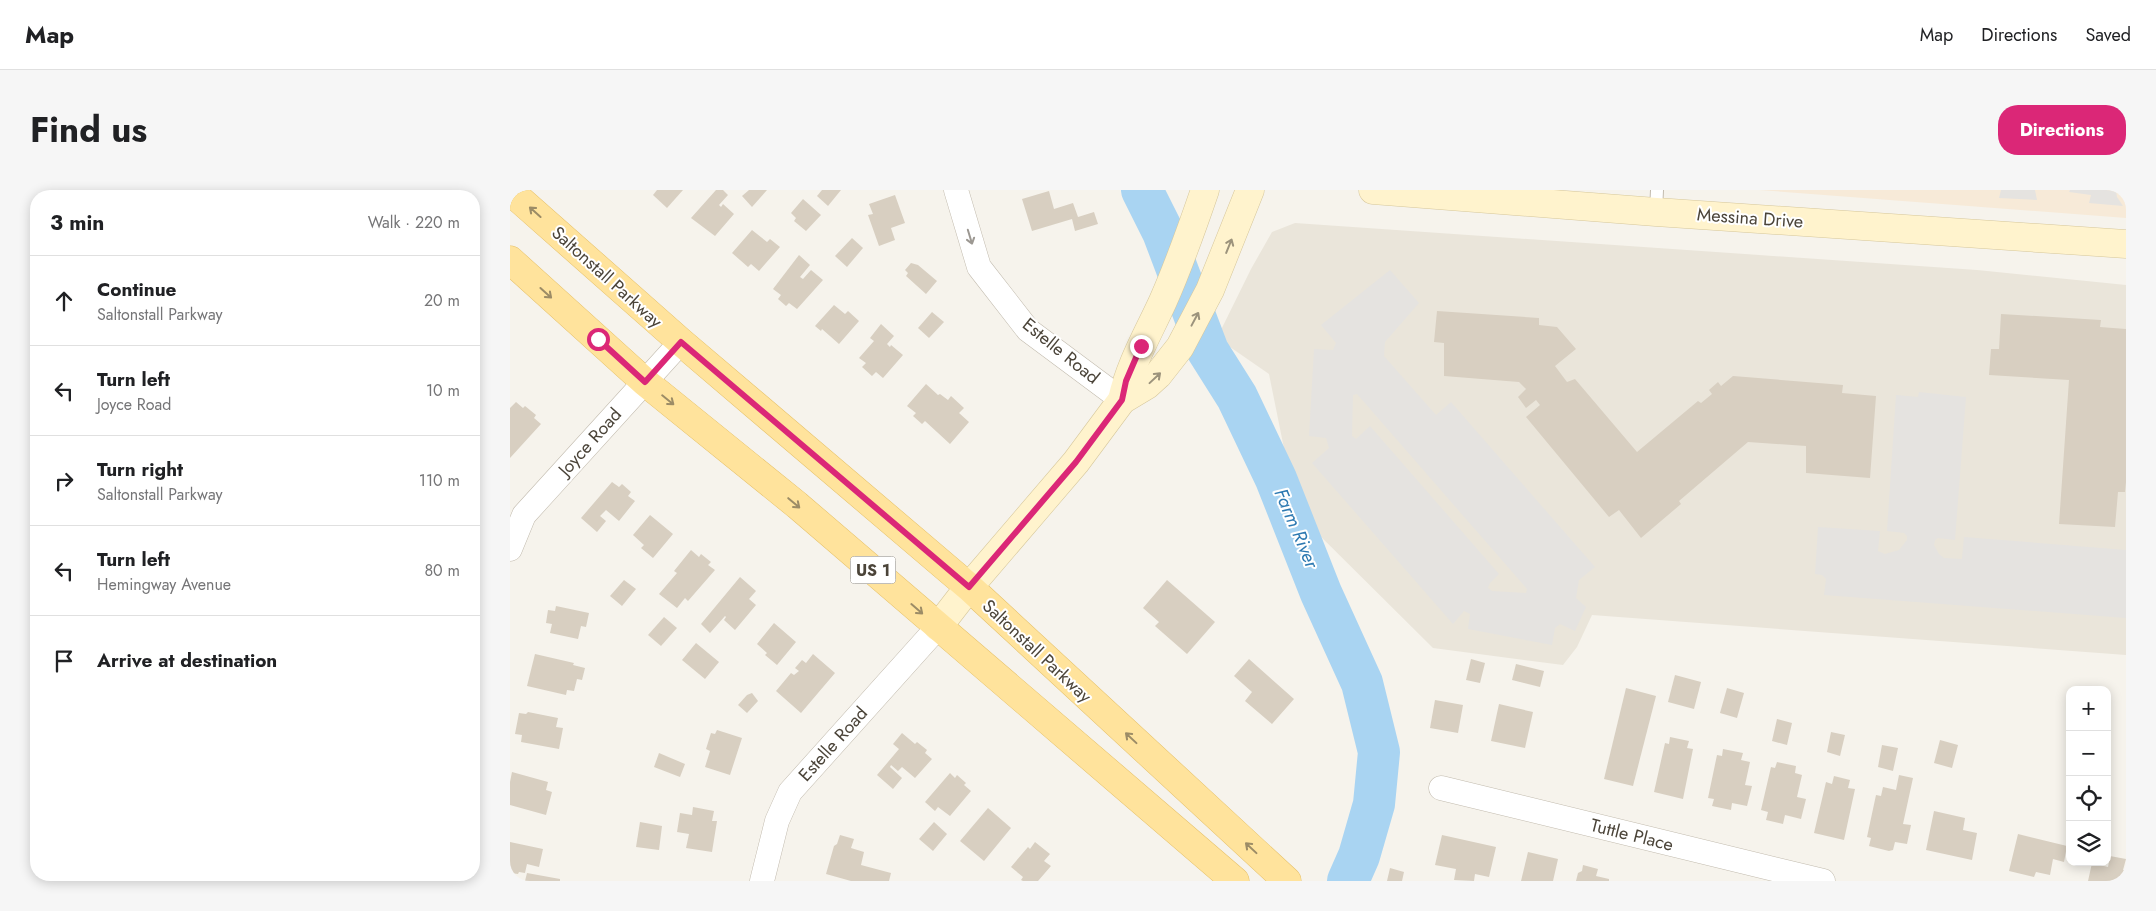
<!DOCTYPE html>
<meta charset="utf-8">
<style>
:root{--surface:#fff;--page:#f6f6f6;--text:#202124;--muted:#757577;--line:#e0e0e0;--accent:#db2777}
body{margin:0;font-family:Jost,sans-serif;background:var(--page);color:var(--text)}
.controls{position:absolute;right:15px;bottom:15px;display:grid;overflow:hidden;border-radius:10px;box-shadow:0 2px 12px #0003}
.controls button{width:45px;height:45px;display:grid;place-items:center;padding:0;border:0;border-bottom:1px solid var(--line);background:var(--surface);color:var(--text);font:25px sans-serif}
.stop{position:absolute;width:15px;height:15px;margin:-11px;border:4px solid #db2777;border-radius:50%;background:#fff}
.stop.end{background:#db2777;border-color:#fff;box-shadow:0 1px 5px #0008}
.list{margin:0;padding:0;list-style:none}
h2{display:flex;justify-content:space-between;align-items:center;height:65px;margin:0;padding:0 20px;font-size:21px}
h2 small{font-size:16px;font-weight:400;color:var(--muted)}
.list li{display:grid;grid-template-columns:32px 1fr auto;gap:15px;align-items:center;box-sizing:border-box;height:90px;padding:0 20px;border-top:1px solid var(--line)}
.list b{display:block;font-size:19px;white-space:nowrap}
.list p{margin:0;font-size:16px;white-space:nowrap;color:var(--muted)}
.list em{font-size:16px;font-style:normal;color:var(--muted)}
.icon{flex:none;width:28px;height:28px;fill:none;stroke:currentColor;stroke-width:2;stroke-linecap:round;stroke-linejoin:round}
.map{position:relative;flex:none;width:1616px;height:691px;overflow:hidden;border-radius:20px}
header{display:flex;align-items:center;gap:30px;box-sizing:border-box;height:70px;padding:0 25px;background:var(--surface);border-bottom:1px solid var(--line)}
header strong{font-size:24px}
nav{display:flex;gap:28px;margin-inline-start:auto;font-size:18px}
.intro{display:flex;align-items:center;justify-content:space-between;box-sizing:border-box;height:120px;padding:0 30px}
h1{margin:0;font-size:35px}
.button{padding:12px 22px;border-radius:20px;background:var(--accent);color:#fff;font-size:18px;font-weight:700}
main{display:flex;gap:30px;padding:0 30px}
aside{flex:1;background:var(--surface);border-radius:20px;box-shadow:0 2px 12px #0003}
.map>svg:first-child{display:block}
.residential{fill:#eae5da}
.commercial{fill:#f7ead8}
.parking{fill:#e5e3e0;fill-rule:evenodd}
.lines{fill:none;stroke-linecap:round;stroke-linejoin:round}
.river{stroke:#a9d4f2;stroke-width:42}
.building{fill:#d8cfc1}
.lane-casing{stroke:#c2bbae;stroke-width:14}
.street-casing{stroke:#c2bbae;stroke-width:25}
.secondary-casing{stroke:#d6c79b;stroke-width:29}
.primary-casing{stroke:#e6c16a;stroke-width:29}
.lane{stroke:#fff;stroke-width:12}
.street{stroke:#fff;stroke-width:24}
.secondary{stroke:#fff3cd;stroke-width:28}
.primary{stroke:#ffe39c;stroke-width:28}
.oneway{stroke:#9c8c66}
.oneway2{stroke:#9c9892}
.oneway3{stroke:#9c937c}
.route{stroke:#db2777;stroke-width:6}
.labels{text-anchor:middle;stroke-width:4;stroke-linejoin:round;paint-order:stroke}
.shield{fill:#fff;stroke:#817c74;stroke-width:1}
.shield-label{font-size:16px;font-weight:bold;fill:#4b4439}
.street-label{font-size:18px;fill:#4b4439;stroke:#fff}
.water-label{font-size:19px;font-style:italic;fill:#2e7ab2;stroke:#fff}
</style>
<header>
<strong>Map</strong>
<nav><a>Map</a><a>Directions</a><a>Saved</a></nav>
</header>
<div class="intro"><h1>Find us</h1><a class="button">Directions</a></div>
<main>
<aside>
<h2>3 min<small>Walk · 220 m</small></h2>
<ul class="list">
<li><svg class="icon" aria-label="ahead" viewBox="0 0 24 24"><path d="M12 20V5M6 11l6-6 6 6"/></svg><div><b>Continue</b><p>Saltonstall Parkway</p></div><em>20 m</em></li>
<li><svg class="icon" aria-label="left" viewBox="0 0 24 24"><path d="M17 20v-9H6M10 6l-5 5 5 5"/></svg><div><b>Turn left</b><p>Joyce Road</p></div><em>10 m</em></li>
<li><svg class="icon" aria-label="right" viewBox="0 0 24 24"><path d="M7 20v-9h11M14 6l5 5-5 5"/></svg><div><b>Turn right</b><p>Saltonstall Parkway</p></div><em>110 m</em></li>
<li><svg class="icon" aria-label="left" viewBox="0 0 24 24"><path d="M17 20v-9H6M10 6l-5 5 5 5"/></svg><div><b>Turn left</b><p>Hemingway Avenue</p></div><em>80 m</em></li>
<li><svg class="icon" aria-label="arrive" viewBox="0 0 24 24"><path d="M6 21V4h12l-3 4 3 4H6"/></svg><div><b>Arrive at destination</b></div></li>
</ul>
</aside>
<div class="map">
<svg width="1616" height="691" viewBox="0 0 1616 691">
<rect width="100%" height="100%" fill="#f6f3ec"/>
<!-- residential -->
<path class="residential" d="M 785,33 L 1467,80 L 1616,95 L 1616,465 L 1082,425 L 1067,457 L 1053,475 L 923,458 L 787,323 L 759,184 L 707,148 L 741,79 L 762,42 Z"/>
<!-- commercial -->
<path class="commercial" d="M 1249,0 L 1616,0 L 1616,28 Z"/>
<!-- parking -->
<g class="parking">
<path d="M 1491,0 L 1525,0 L 1527,10 L 1489,8 Z"/>
<path d="M 1560,0 L 1606,0 L 1607,7 L 1613,16 L 1579,13 L 1581,5 L 1559,2 Z"/>
<path d="M 880,80 L 909,113 L 875,152 L 874,166 L 926,225 L 941,212 L 1085,377 L 1069,390 L 1066,408 L 1076,417 L 1065,441 L 1050,434 L 1045,438 L 1042,455 L 958,439 L 960,424 L 954,421 L 943,434 L 802,273 L 819,258 L 816,248 L 799,246 L 804,159 L 823,160 L 826,153 L 811,135 ZM 847,204 L 1017,399 L 1016,403 L 982,401 L 978,398 L 980,393 L 989,384 L 860,236 L 846,249 L 842,246 L 843,205 Z"/>
<path d="M 1409,202 L 1456,207 L 1445,350 L 1428,348 L 1425,350 L 1424,355 L 1429,364 L 1434,368 L 1452,369 L 1454,347 L 1616,360 L 1616,428 L 1314,405 L 1316,389 L 1312,385 L 1305,384 L 1308,337 L 1370,341 L 1368,361 L 1375,364 L 1389,360 L 1397,350 L 1397,346 L 1394,343 L 1377,341 L 1386,205 L 1408,207 Z"/>
</g>
<g class="lines">
<!-- river -->
<path class="river" d="M 632,0 L 653,42 L 698,161 L 727,207 L 766,289 L 811,403 L 852,493 L 869,562 L 864,614 L 849,666 L 838,691"/>
</g>
<!-- building -->
<g class="building">
<path d="M 147,0 L 173,0 L 157,18 L 143,5 Z"/>
<path d="M 206,0 L 213,0 L 218,5 L 209,15 L 211,17 L 213,14 L 224,24 L 205,46 L 181,28 Z"/>
<path d="M 239,0 L 257,0 L 242,17 L 232,6 Z"/>
<path d="M 312,0 L 331,0 L 318,16 L 307,6 Z"/>
<path d="M 539,1 L 544,19 L 563,13 L 568,27 L 584,22 L 588,34 L 565,41 L 562,29 L 522,41 L 512,9 Z"/>
<path d="M 385,5 L 395,33 L 381,38 L 385,50 L 369,56 L 358,25 L 363,24 L 359,14 Z"/>
<path d="M 293,9 L 311,25 L 296,41 L 284,31 L 286,28 L 281,23 Z"/>
<path d="M 242,40 L 257,52 L 260,49 L 270,57 L 249,81 L 241,74 L 238,77 L 222,63 Z"/>
<path d="M 342,48 L 353,58 L 337,77 L 325,66 Z"/>
<path d="M 289,65 L 300,75 L 290,87 L 293,89 L 301,80 L 313,90 L 287,119 L 279,113 L 276,116 L 268,109 L 271,105 L 263,99 Z"/>
<path d="M 401,73 L 408,75 L 427,91 L 416,104 L 396,86 L 398,83 L 395,80 Z"/>
<path d="M 324,115 L 335,124 L 338,121 L 349,131 L 329,154 L 312,139 L 311,141 L 305,136 Z"/>
<path d="M 927,121 L 1029,128 L 1029,135 L 1047,137 L 1066,159 L 1045,176 L 1057,192 L 1065,189 L 1127,262 L 1188,211 L 1191,213 L 1202,204 L 1199,200 L 1208,192 L 1211,196 L 1223,186 L 1333,195 L 1332,203 L 1366,206 L 1360,288 L 1296,283 L 1296,256 L 1238,252 L 1169,311 L 1171,314 L 1131,348 L 1109,320 L 1099,327 L 1016,227 L 1030,215 L 1026,210 L 1016,218 L 1008,207 L 1016,199 L 1009,192 L 934,186 L 934,153 L 924,152 Z"/>
<path d="M 422,122 L 434,132 L 419,148 L 408,138 Z"/>
<path d="M 1491,124 L 1591,130 L 1590,137 L 1616,139 L 1616,292 L 1615,302 L 1608,302 L 1605,337 L 1549,334 L 1559,190 L 1479,185 L 1481,159 L 1489,159 Z"/>
<path d="M 371,134 L 384,146 L 377,154 L 380,157 L 381,155 L 393,165 L 373,188 L 366,182 L 362,186 L 352,177 L 356,173 L 349,168 L 364,151 L 360,148 Z"/>
<path d="M 416,194 L 428,205 L 430,204 L 438,210 L 441,206 L 454,218 L 449,223 L 459,232 L 440,254 L 415,231 L 412,234 L 403,226 L 406,223 L 397,216 Z"/>
<path d="M 6,212 L 13,218 L 15,216 L 26,225 L 24,228 L 31,234 L 0,268 L 0,218 Z"/>
<path d="M 102,292 L 109,297 L 112,294 L 121,302 L 118,306 L 125,311 L 109,331 L 96,320 L 90,326 L 96,331 L 87,342 L 71,328 Z"/>
<path d="M 140,325 L 163,344 L 143,368 L 131,358 L 134,355 L 123,345 Z"/>
<path d="M 181,360 L 189,367 L 191,364 L 201,372 L 198,375 L 205,380 L 178,411 L 175,408 L 167,418 L 149,404 L 167,383 L 164,381 Z"/>
<path d="M 230,387 L 246,401 L 239,409 L 246,415 L 225,440 L 214,430 L 216,427 L 215,426 L 200,443 L 191,434 Z"/>
<path d="M 114,390 L 126,399 L 112,416 L 100,406 Z"/>
<path d="M 657,390 L 705,432 L 677,464 L 645,436 L 649,432 L 633,418 Z"/>
<path d="M 46,416 L 79,423 L 76,437 L 71,436 L 68,449 L 40,443 L 42,434 L 36,433 L 38,420 L 45,421 Z"/>
<path d="M 154,427 L 167,438 L 151,456 L 138,445 Z"/>
<path d="M 264,433 L 286,452 L 267,475 L 255,465 L 257,463 L 247,454 Z"/>
<path d="M 186,453 L 209,472 L 195,489 L 172,470 Z"/>
<path d="M 25,464 L 64,473 L 63,475 L 75,478 L 72,490 L 67,489 L 64,501 L 57,500 L 56,505 L 17,496 Z"/>
<path d="M 303,464 L 325,483 L 291,523 L 266,501 L 281,483 L 284,485 L 289,481 L 285,478 L 292,470 L 296,473 Z"/>
<path d="M 739,469 L 784,509 L 762,534 L 735,511 L 742,502 L 724,486 Z"/>
<path d="M 961,469 L 975,473 L 970,493 L 956,490 Z"/>
<path d="M 1006,474 L 1034,481 L 1030,497 L 1002,490 Z"/>
<path d="M 1165,485 L 1191,492 L 1184,519 L 1158,512 Z"/>
<path d="M 1116,498 L 1146,506 L 1123,596 L 1094,589 Z"/>
<path d="M 1217,498 L 1234,503 L 1227,528 L 1210,523 Z"/>
<path d="M 242,503 L 248,511 L 237,523 L 228,515 L 237,505 Z"/>
<path d="M 925,510 L 953,515 L 948,543 L 920,538 Z"/>
<path d="M 989,514 L 1023,522 L 1015,558 L 981,551 Z"/>
<path d="M 18,522 L 48,528 L 46,537 L 53,538 L 49,559 L 11,552 L 12,545 L 5,544 L 9,523 L 16,524 Z"/>
<path d="M 1267,529 L 1282,533 L 1277,555 L 1262,551 Z"/>
<path d="M 207,540 L 232,548 L 220,585 L 195,577 L 200,561 L 196,559 L 201,543 L 205,544 Z"/>
<path d="M 1321,542 L 1335,545 L 1330,566 L 1317,562 Z"/>
<path d="M 392,543 L 405,554 L 407,552 L 417,560 L 415,563 L 422,569 L 405,588 L 392,577 L 388,581 L 381,575 L 380,577 L 392,588 L 383,599 L 367,585 L 389,559 L 383,554 Z"/>
<path d="M 1160,547 L 1179,551 L 1177,558 L 1183,559 L 1173,609 L 1144,602 L 1155,553 L 1159,554 Z"/>
<path d="M 1430,550 L 1448,555 L 1442,578 L 1424,573 Z"/>
<path d="M 1372,555 L 1388,558 L 1383,581 L 1368,577 Z"/>
<path d="M 1213,559 L 1233,563 L 1231,570 L 1240,572 L 1235,595 L 1242,596 L 1237,616 L 1222,613 L 1221,620 L 1202,616 L 1204,609 L 1198,608 L 1207,565 L 1212,566 Z"/>
<path d="M 149,563 L 175,574 L 170,587 L 144,577 Z"/>
<path d="M 1267,572 L 1286,576 L 1285,583 L 1292,585 L 1287,607 L 1296,609 L 1291,629 L 1275,625 L 1273,634 L 1256,630 L 1258,622 L 1251,620 L 1261,577 L 1265,578 Z"/>
<path d="M 2,582 L 38,592 L 36,600 L 42,602 L 36,625 L 0,615 L 0,592 Z"/>
<path d="M 440,583 L 445,588 L 447,585 L 456,593 L 454,595 L 461,601 L 440,626 L 428,617 L 425,621 L 415,612 Z"/>
<path d="M 1389,585 L 1403,588 L 1393,634 L 1401,635 L 1397,654 L 1385,652 L 1383,660 L 1379,661 L 1359,656 L 1361,648 L 1357,647 L 1366,605 L 1371,606 L 1373,597 L 1386,600 Z"/>
<path d="M 1324,586 L 1340,590 L 1338,598 L 1345,599 L 1334,650 L 1304,643 L 1316,592 L 1322,594 Z"/>
<path d="M 183,617 L 204,621 L 202,631 L 207,631 L 202,662 L 176,658 L 179,644 L 167,642 L 170,623 L 182,625 Z"/>
<path d="M 478,618 L 501,638 L 474,671 L 450,651 Z"/>
<path d="M 1424,621 L 1455,628 L 1453,640 L 1467,643 L 1462,670 L 1416,660 Z"/>
<path d="M 130,632 L 152,636 L 149,660 L 126,657 Z"/>
<path d="M 424,632 L 437,644 L 423,661 L 409,649 Z"/>
<path d="M 1508,644 L 1557,656 L 1554,672 L 1543,669 L 1540,685 L 1526,682 L 1524,687 L 1499,681 Z"/>
<path d="M 330,645 L 344,649 L 341,658 L 354,662 L 351,675 L 381,683 L 379,691 L 341,691 L 316,684 L 324,656 L 327,654 Z"/>
<path d="M 932,645 L 986,657 L 979,687 L 965,684 L 964,691 L 944,690 L 946,679 L 925,675 Z"/>
<path d="M 0,652 L 33,659 L 29,677 L 17,674 L 15,683 L 9,682 L 8,684 L 0,683 Z"/>
<path d="M 525,652 L 540,664 L 534,671 L 541,676 L 528,691 L 513,691 L 511,690 L 513,687 L 501,677 L 518,657 L 520,659 Z"/>
<path d="M 1018,662 L 1048,669 L 1043,691 L 1011,691 Z"/>
<path d="M 1600,666 L 1616,669 L 1613,680 L 1616,680 L 1615,691 L 1578,691 L 1582,673 L 1598,677 Z"/>
<path d="M 1073,675 L 1088,679 L 1086,686 L 1099,689 L 1099,691 L 1066,691 L 1068,683 L 1072,681 Z"/>
<path d="M 880,678 L 894,682 L 892,691 L 877,691 Z"/>
<path d="M 17,683 L 50,689 L 50,691 L 15,691 Z"/>
</g>
<g class="lines">
<defs>
<path id="lane" d="M 1146,22 L 1147,0"/>
<g id="street">
<path d="M 446,0 L 469,77 L 518,140 L 612,210"/>
<path d="M 0,359 L 14,325 L 171,152"/>
<path d="M 931,598 L 1313,691"/>
<path d="M 252,691 L 267,631 L 280,602 L 428,437"/>
</g>
<g id="secondary">
<path d="M 863,0 L 1146,22 L 1616,54"/>
<path d="M 612,210 C 620,174 638,144 653,111 C 669,75 682,38 695,0"/>
<path d="M 428,437 L 459,397 L 566,272 L 612,210 L 637,195 L 648,185 L 670,157 L 700,100 L 740,0"/>
</g>
<g id="primary">
<path d="M 0,1 L 171,152 L 459,397 L 777,691"/>
<path d="M 0,70 L 135,192 L 287,315 L 725,691"/>
</g>
</defs>
<!-- lane casing -->
<use href="#lane" class="lane-casing"/>
<!-- street casing -->
<use href="#street" class="street-casing"/>
<!-- secondary casing -->
<use href="#secondary" class="secondary-casing"/>
<!-- primary casing -->
<use href="#primary" class="primary-casing"/>
<!-- lane -->
<use href="#lane" class="lane"/>
<!-- street -->
<use href="#street" class="street"/>
<!-- secondary -->
<use href="#secondary" class="secondary"/>
<!-- primary -->
<use href="#primary" class="primary"/>
</g>
<!-- one-way arrows -->
<defs><path id="oneway-shaft" d="M-6 0H5M1.5-3L5.5 0L1.5 3" fill="none" stroke-width="1.6" stroke-linecap="round" stroke-linejoin="round" transform="scale(1.25)"/></defs>
<g class="oneway">
<use href="#oneway-shaft" transform="translate(25 22) rotate(-138)"/>
<use href="#oneway-shaft" transform="translate(36 103) rotate(42)"/>
<use href="#oneway-shaft" transform="translate(158 210) rotate(39)"/>
<use href="#oneway-shaft" transform="translate(284 313) rotate(40)"/>
<use href="#oneway-shaft" transform="translate(407 419) rotate(41)"/>
<use href="#oneway-shaft" transform="translate(621 548) rotate(-137)"/>
<use href="#oneway-shaft" transform="translate(741 658) rotate(-137)"/>
</g>
<use class="oneway2" href="#oneway-shaft" transform="translate(460 47) rotate(73)"/>
<g class="oneway3">
<use href="#oneway-shaft" transform="translate(719 56) rotate(-68)"/>
<use href="#oneway-shaft" transform="translate(685 129) rotate(-62)"/>
<use href="#oneway-shaft" transform="translate(645 188) rotate(-43)"/>
</g>
<g class="lines">
<!-- route -->
<path class="route" d="M 88,149 L 135,192 L 171,152 L 459,397 L 566,272 L 612,210 L 616,191 L 631,156"/>
</g>
<g class="labels">
<!-- shield labels -->
<rect class="shield" x="340.5" y="366.5" width="45" height="27" rx="4"/>
<g class="shield-label">
<text x="363" y="386">US 1</text>
</g>
<!-- street labels -->
<g class="street-label">
<text transform="translate(1240 28) rotate(4)" y="6">Messina Drive</text>
<text transform="translate(97 87) rotate(42)" y="6">Saltonstall Parkway</text>
<text transform="translate(551 161) rotate(39)" y="6">Estelle Road</text>
<text transform="translate(80 252) rotate(-48)" y="6">Joyce Road</text>
<text transform="translate(527 461) rotate(43)" y="6">Saltonstall Parkway</text>
<text transform="translate(323 554) rotate(-48)" y="6">Estelle Road</text>
<text transform="translate(1122 645) rotate(14)" y="6">Tuttle Place</text>
</g>
<!-- water labels -->
<g class="water-label">
<text transform="translate(787 338) rotate(67)" y="7">Farm River</text>
</g>
</g>
</svg>
<div class="controls">
<button>+</button>
<button>−</button>
<button><svg class="icon" aria-label="locate" viewBox="0 0 24 24"><circle cx="12" cy="12" r="6"/><path d="M12 2v4M12 18v4M2 12h4M18 12h4"/></svg></button>
<button><svg class="icon" aria-label="layers" viewBox="0 0 24 24"><path d="M12 4l9 5-9 5-9-5zM3 14l9 5 9-5"/></svg></button>
</div>
<div class="stop" style="left:88px;top:149px"></div>
<div class="stop end" style="left:631px;top:156px"></div>
</div>
</main>
